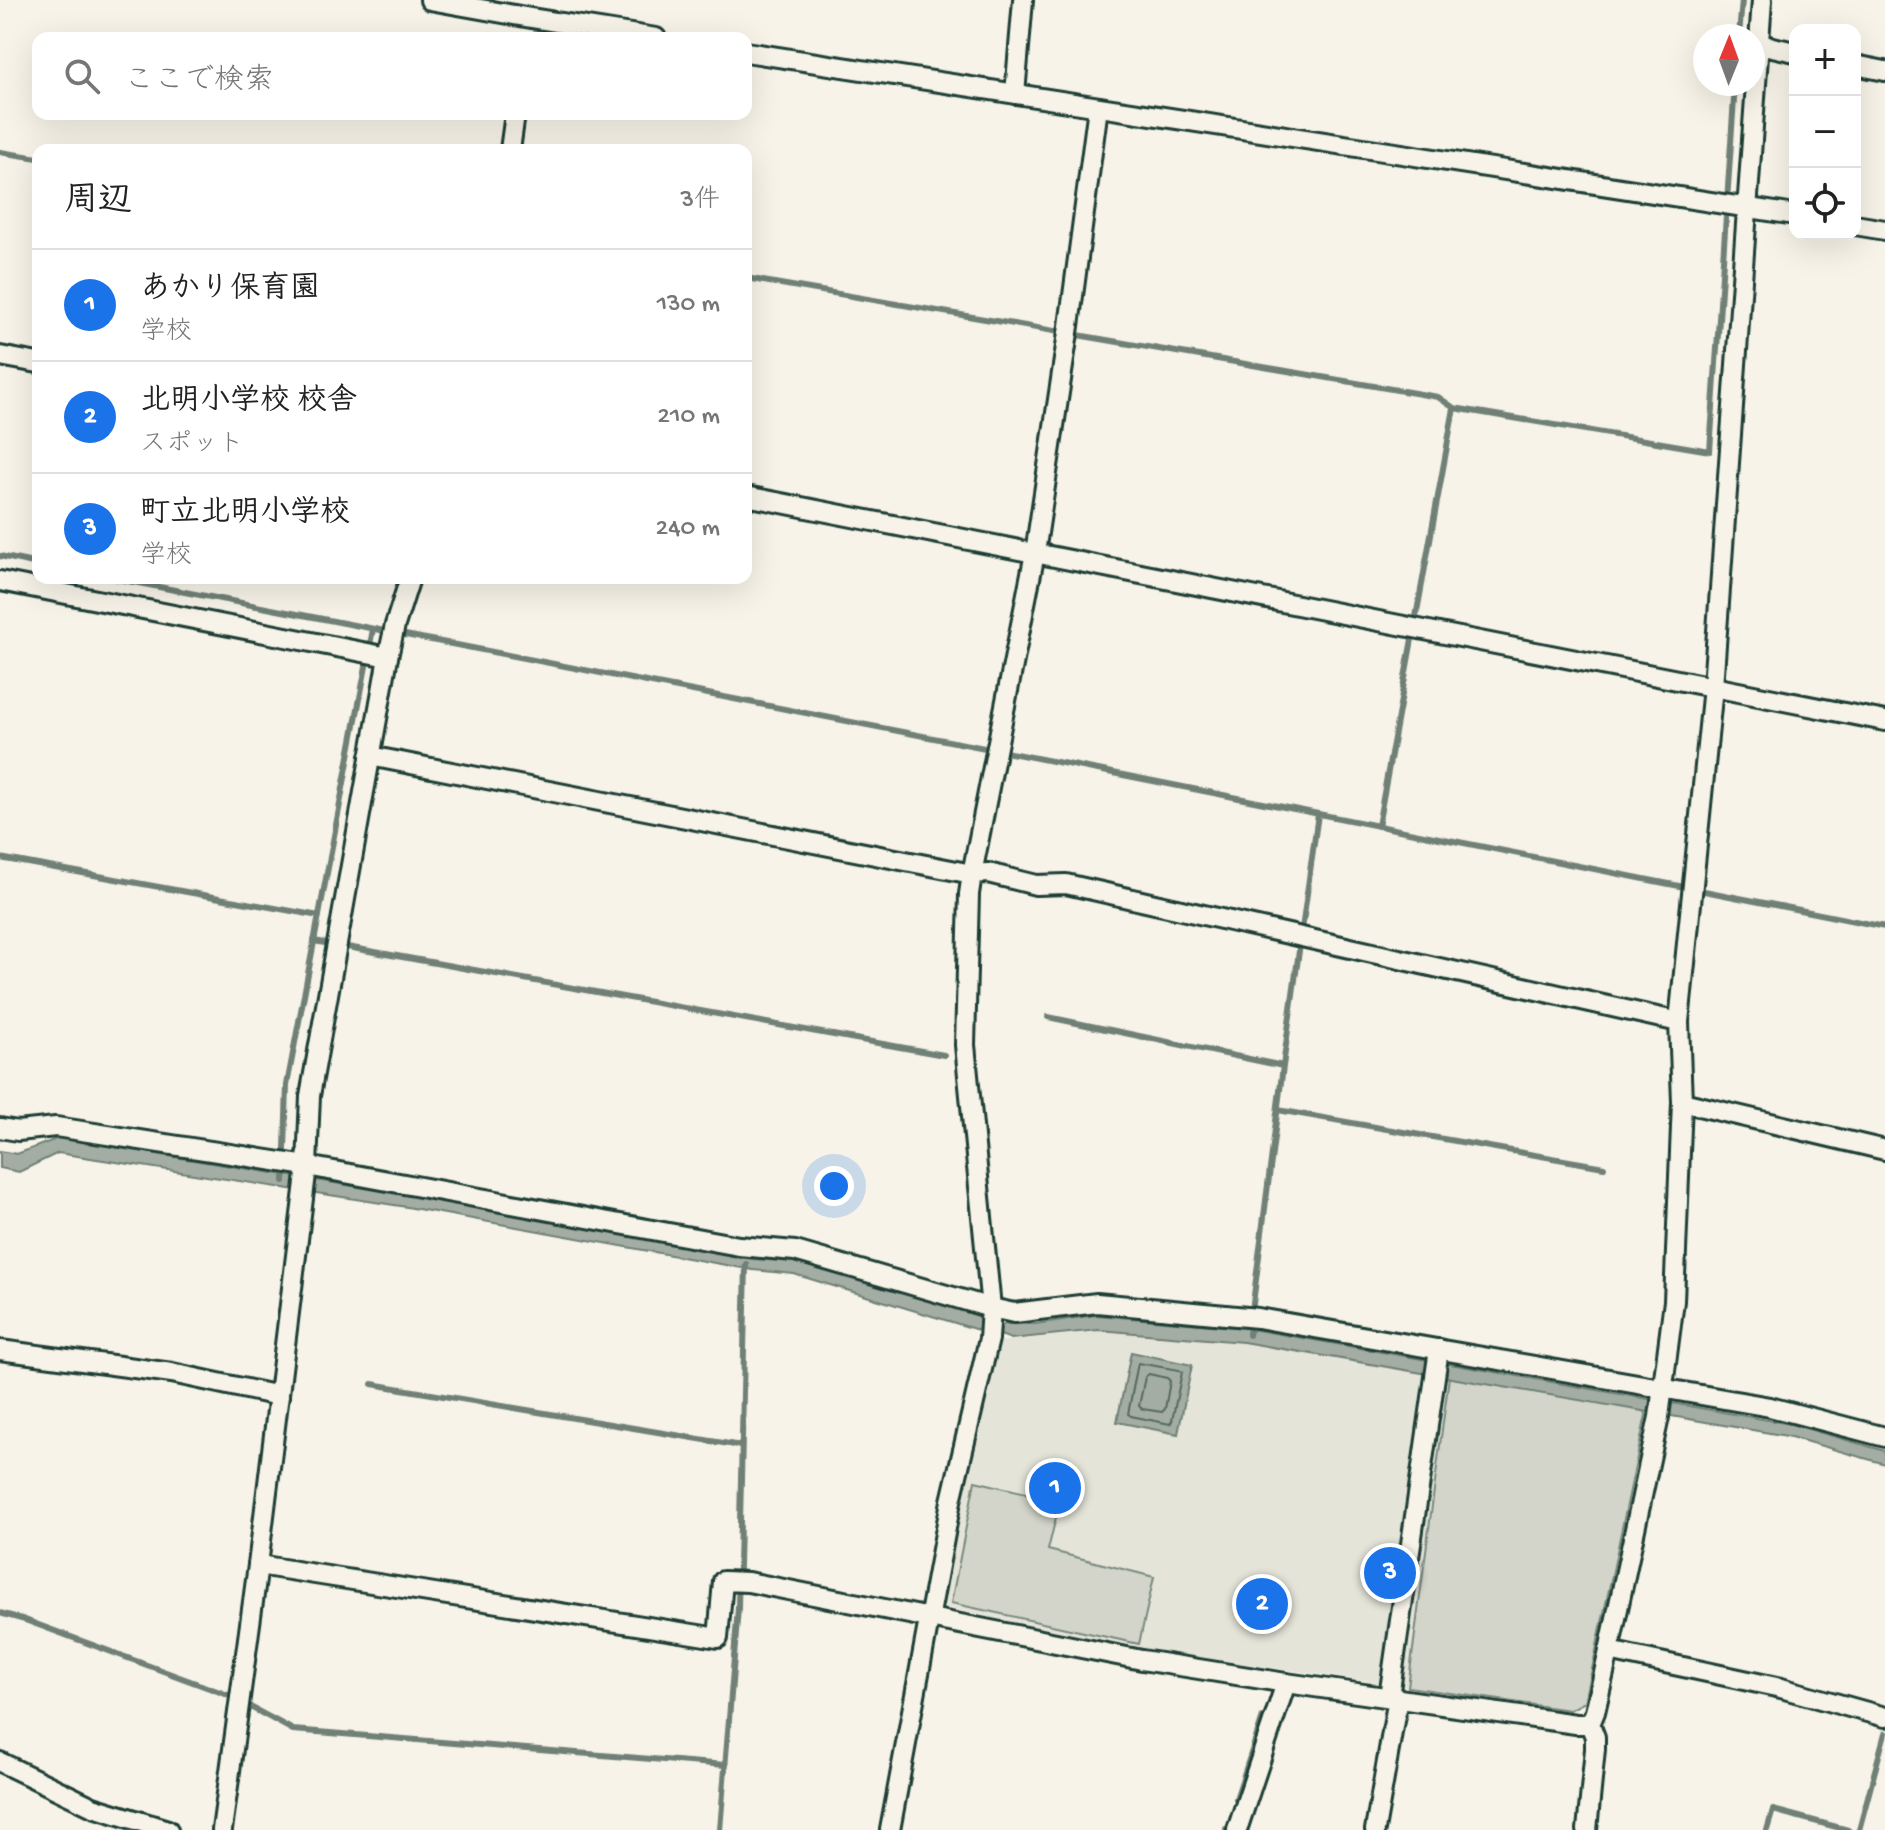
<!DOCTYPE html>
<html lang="ja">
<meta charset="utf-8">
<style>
:root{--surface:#fff;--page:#f6f6f6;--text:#222;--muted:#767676;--line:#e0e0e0;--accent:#1a73e8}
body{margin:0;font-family:"Gochi Hand","Klee One",sans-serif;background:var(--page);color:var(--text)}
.controls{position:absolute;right:24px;top:24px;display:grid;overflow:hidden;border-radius:16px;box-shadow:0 8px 32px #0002}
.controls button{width:72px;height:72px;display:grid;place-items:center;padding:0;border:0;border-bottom:2px solid var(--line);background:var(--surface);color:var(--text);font:40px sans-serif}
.compass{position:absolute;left:1693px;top:24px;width:72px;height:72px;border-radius:50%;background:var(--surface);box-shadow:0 8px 32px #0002;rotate:1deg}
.you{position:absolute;left:834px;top:1186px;width:28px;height:28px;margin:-20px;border:6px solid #fff;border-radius:50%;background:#1a73e8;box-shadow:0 0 0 12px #1a73e833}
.badge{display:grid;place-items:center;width:52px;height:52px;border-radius:50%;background:var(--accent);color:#fff;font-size:26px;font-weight:700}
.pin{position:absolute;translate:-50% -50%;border:4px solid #fff;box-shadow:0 2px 8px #0006}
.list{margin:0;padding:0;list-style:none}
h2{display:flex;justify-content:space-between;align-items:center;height:104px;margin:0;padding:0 32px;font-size:34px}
h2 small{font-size:26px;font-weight:400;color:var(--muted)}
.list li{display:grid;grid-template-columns:52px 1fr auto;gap:24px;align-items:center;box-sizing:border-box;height:112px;padding:0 32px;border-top:2px solid var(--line)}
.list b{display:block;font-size:30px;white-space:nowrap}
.list p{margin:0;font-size:26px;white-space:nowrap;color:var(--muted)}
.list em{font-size:26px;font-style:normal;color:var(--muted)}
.icon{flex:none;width:44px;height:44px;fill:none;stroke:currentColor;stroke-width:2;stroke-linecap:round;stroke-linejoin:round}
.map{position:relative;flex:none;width:1885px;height:1830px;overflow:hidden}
.search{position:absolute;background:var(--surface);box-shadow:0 8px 32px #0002;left:32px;top:32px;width:720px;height:88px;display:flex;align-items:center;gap:20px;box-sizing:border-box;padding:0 28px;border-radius:16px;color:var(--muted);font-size:30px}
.panel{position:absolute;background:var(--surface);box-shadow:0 8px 32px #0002;left:32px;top:144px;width:720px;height:440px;border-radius:16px}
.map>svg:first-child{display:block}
.built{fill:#e5e4d9}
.green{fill:#d3d5ca;stroke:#79897f;stroke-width:2}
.water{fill:#a4ada3;stroke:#6f8077;stroke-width:2}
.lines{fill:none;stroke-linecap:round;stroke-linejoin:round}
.shore{stroke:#546a60;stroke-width:2}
.stream{stroke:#6f8077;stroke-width:6}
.minor-casing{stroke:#1f3d34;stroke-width:24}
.minor{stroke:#f7f3e8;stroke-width:18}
</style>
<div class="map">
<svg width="1885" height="1830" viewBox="0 0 1885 1830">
<rect width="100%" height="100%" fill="#f7f3e8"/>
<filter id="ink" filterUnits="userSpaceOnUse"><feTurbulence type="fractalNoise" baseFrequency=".0125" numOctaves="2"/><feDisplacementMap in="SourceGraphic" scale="16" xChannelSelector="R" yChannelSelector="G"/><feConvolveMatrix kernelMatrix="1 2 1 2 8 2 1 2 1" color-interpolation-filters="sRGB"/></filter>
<g filter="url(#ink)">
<!-- built -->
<path class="built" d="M 1101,1331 L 1243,1342 L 1645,1410 L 1646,1415 L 1585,1702 L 1570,1710 L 1153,1651 L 946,1608 L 942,1600 L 958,1503 L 997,1342 Z"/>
<!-- green -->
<g class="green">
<path d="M 1449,1377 L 1645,1410 L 1646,1415 L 1585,1702 L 1570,1710 L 1408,1687 Z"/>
<path d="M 975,1481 L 1060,1501 L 1048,1550 L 1154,1577 L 1139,1644 L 951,1603 Z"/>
</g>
<!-- water -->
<g class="water">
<path d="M 59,1138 L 408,1195 L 752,1259 L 794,1262 L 979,1315 L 984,1321 L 1000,1327 L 1005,1324 L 1035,1324 L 1096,1315 L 1245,1328 L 1791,1424 L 1885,1451 L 1885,1464 L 1787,1436 L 1243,1342 L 1099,1330 L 1011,1339 L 987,1330 L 978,1330 L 794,1274 L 753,1270 L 407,1207 L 58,1153 L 19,1172 L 0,1168 L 0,1151 L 17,1154 Z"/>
<path d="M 1131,1352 L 1192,1365 L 1178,1434 L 1117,1422 Z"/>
</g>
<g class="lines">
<!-- shore -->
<g class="shore">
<path d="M 1138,1363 L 1179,1370 L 1182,1372 L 1172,1421 L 1170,1424 L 1131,1416 L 1128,1414 Z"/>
<path d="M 1149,1374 L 1167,1378 L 1170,1381 L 1165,1409 L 1162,1412 L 1142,1409 L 1139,1406 L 1145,1377 Z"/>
</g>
<!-- stream -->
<g class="stream">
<path d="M 1739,36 L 1742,0"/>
<path d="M 0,152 L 38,158"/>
<path d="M 746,278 L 1438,397 L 1454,408"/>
<path d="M 0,556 L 38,564"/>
<path d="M 113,578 L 1103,771 L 1885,927"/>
<path d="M 1378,826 L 1454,408 L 1710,451 L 1735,84"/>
<path d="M 0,858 L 319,916"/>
<path d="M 314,941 L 944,1055"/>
<path d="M 1048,1017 L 1283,1066"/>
<path d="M 1278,1110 L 1604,1167"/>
<path d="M 284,1181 L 287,1085 L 373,629"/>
<path d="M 1249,1335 L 1283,1066 L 1318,814"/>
<path d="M 372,1384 L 741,1446"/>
<path d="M 0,1613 L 25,1620 L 228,1695 L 293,1730 L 726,1765"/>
<path d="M 1236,1799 L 1263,1717"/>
<path d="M 720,1830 L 738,1608 L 746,1264"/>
<path d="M 1226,1830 L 1226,1829"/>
<path d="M 1767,1830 L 1773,1810 L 1848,1830"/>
<path d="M 1859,1830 L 1885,1733"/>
</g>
<defs>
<g id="minor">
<path d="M 430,0 L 531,18 L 656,38"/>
<path d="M 1759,44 L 1795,52"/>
<path d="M 746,52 L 1795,215"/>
<path d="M 1855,65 L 1885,71"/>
<path d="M 1015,94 L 1023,0"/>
<path d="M 510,150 L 515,114"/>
<path d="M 1855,225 L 1885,230"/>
<path d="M 0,356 L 38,363"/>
<path d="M 746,496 L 1885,721"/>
<path d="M 0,581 L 388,657"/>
<path d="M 370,756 L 972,874 L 988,873 L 1036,885 L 1066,884 L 1679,1022"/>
<path d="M 1682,1102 L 1885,1150"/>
<path d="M 0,1128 L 18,1131 L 56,1127 L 307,1166 L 739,1246 L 795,1251 L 991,1308 L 1014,1313 L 1097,1303 L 1258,1318 L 1770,1407 L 1885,1437"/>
<path d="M 0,1350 L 172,1373 L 279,1396"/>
<path d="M 258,1565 L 718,1638 L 723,1581 L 748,1582 L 1142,1660 L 1286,1683 L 1576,1724 L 1590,1724"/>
<path d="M 1609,1651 L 1781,1688 L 1885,1717"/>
<path d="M 1389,1697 L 1439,1349"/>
<path d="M 0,1762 L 93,1807 L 168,1830"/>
<path d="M 222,1830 L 258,1565 L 307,1166 L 310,1096 L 388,657 L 395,625 L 410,578"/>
<path d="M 890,1830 L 951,1501 L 989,1339 L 991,1308 L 965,1045 L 969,894 L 972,874 L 1035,553 L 1069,326 L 1098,107"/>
<path d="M 1237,1830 L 1286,1683"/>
<path d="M 1375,1830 L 1398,1698"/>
<path d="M 1587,1830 L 1595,1749 L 1595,1737 L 1590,1724 L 1595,1712 L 1609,1651 L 1659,1417 L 1674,1301 L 1682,1102 L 1679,1022 L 1713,687 L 1762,0"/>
</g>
</defs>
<!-- minor casing -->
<use href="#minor" class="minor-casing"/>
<!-- minor -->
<use href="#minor" class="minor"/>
</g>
</g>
</svg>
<div class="controls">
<button>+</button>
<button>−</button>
<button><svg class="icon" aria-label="locate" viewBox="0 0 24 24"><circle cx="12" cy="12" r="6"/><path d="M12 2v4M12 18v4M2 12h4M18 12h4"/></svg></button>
</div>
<svg class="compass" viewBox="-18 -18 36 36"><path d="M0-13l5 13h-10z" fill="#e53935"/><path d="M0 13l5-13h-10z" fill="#767676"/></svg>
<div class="you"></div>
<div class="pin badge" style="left:1055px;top:1488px">1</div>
<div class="pin badge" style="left:1262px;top:1604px">2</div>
<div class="pin badge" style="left:1390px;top:1573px">3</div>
<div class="search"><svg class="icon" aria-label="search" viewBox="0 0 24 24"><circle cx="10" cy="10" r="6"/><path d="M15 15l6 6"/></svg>ここで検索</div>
<section class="panel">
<h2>周辺<small>3件</small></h2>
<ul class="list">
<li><span class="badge">1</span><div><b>あかり保育園</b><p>学校</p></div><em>130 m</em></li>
<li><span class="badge">2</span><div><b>北明小学校 校舎</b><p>スポット</p></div><em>210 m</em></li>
<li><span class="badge">3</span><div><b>町立北明小学校</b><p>学校</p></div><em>240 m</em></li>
</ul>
</section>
</div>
